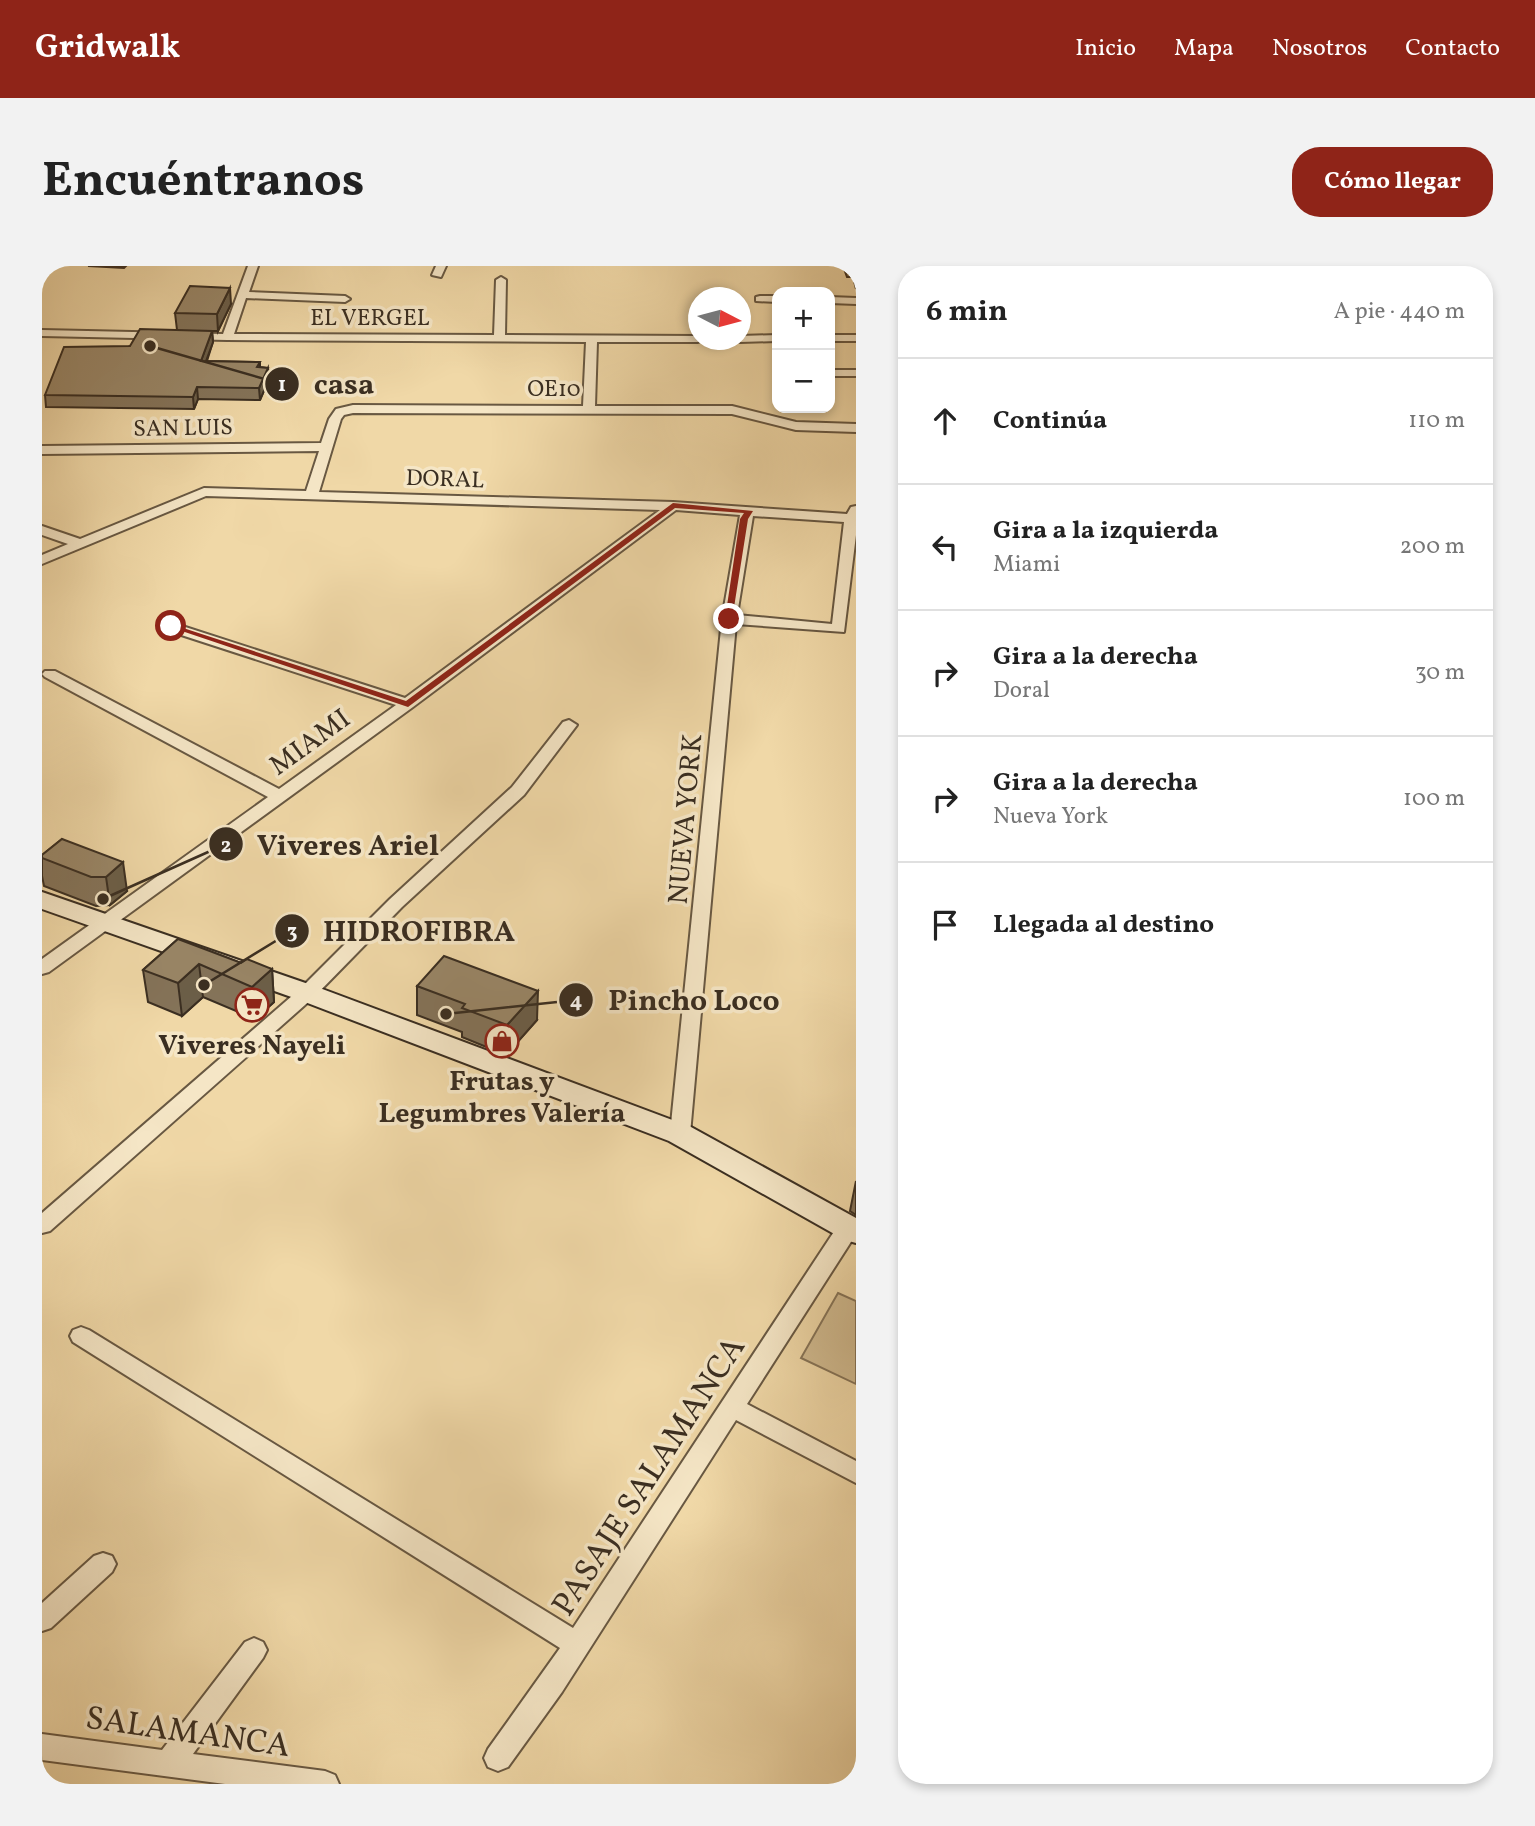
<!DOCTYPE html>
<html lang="es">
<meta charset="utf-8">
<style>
:root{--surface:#fff;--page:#f2f2f2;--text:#222;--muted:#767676;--line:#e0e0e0;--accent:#8f2418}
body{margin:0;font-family:Vollkorn,serif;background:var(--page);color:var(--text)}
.controls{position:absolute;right:21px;top:21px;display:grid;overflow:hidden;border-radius:14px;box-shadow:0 4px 10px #0003}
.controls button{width:63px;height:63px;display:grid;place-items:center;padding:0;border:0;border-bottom:2px solid var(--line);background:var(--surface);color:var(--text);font:35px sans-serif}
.compass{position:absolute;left:646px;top:21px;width:63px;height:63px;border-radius:50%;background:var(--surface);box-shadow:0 4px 10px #0003;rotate:96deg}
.stop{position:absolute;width:21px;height:21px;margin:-16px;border:5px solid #8f2418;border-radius:50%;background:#fff}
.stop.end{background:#8f2418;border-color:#fff;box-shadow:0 2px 7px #0008}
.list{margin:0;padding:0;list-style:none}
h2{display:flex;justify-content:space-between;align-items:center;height:91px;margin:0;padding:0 28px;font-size:30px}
h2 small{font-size:23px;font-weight:400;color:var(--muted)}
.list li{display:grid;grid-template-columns:46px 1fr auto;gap:21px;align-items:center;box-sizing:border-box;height:126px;padding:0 28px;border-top:2px solid var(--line)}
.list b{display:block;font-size:26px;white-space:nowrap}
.list p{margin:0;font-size:23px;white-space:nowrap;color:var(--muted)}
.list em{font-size:23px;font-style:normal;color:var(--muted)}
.icon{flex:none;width:38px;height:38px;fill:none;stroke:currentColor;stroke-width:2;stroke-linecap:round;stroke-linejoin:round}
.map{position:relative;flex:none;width:814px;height:1518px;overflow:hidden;border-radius:28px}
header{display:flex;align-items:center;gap:42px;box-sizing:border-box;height:98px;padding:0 35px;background:var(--accent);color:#fff}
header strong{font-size:33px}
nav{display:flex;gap:38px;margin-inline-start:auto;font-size:24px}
.intro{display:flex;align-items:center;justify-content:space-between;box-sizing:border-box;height:168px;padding:0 42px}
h1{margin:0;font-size:49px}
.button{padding:18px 32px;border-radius:28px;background:var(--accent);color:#fff;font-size:24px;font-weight:700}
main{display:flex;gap:42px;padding:0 42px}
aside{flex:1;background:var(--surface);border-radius:28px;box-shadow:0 4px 10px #0003}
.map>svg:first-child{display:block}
.green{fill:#d1bb90;stroke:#867458;stroke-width:2}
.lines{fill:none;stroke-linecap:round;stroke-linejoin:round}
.street-casing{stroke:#685842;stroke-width:4}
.secondary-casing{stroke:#3a2e21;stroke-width:4}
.street{fill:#f5e6c6;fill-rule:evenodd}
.secondary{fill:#f5e6c6;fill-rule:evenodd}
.wall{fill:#847359;stroke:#3a2e21;stroke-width:2}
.shaded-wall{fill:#6b5e48;stroke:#3a2e21;stroke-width:2}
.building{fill:#998667;stroke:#3a2e21;stroke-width:2}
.route{fill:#8f2418}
.labels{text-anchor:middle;stroke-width:7;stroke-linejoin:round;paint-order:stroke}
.far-street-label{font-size:23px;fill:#3a2e21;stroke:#f5e6c6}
.street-label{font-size:28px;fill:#3a2e21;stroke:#f5e6c6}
.poi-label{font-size:28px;font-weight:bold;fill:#3a2e21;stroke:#f5e6c6}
.near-street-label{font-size:33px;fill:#3a2e21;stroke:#f5e6c6}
.leader{fill:none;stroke:#3a2e21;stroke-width:2.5}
.callout-dot{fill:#3a2e21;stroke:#f5e6c6;stroke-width:2.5}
.mark-label{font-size:21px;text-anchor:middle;font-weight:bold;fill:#fff}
.callout-label{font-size:30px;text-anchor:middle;font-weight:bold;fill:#3a2e21;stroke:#f5e6c6;stroke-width:7;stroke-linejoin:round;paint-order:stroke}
</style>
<header>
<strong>Gridwalk</strong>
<nav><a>Inicio</a><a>Mapa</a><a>Nosotros</a><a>Contacto</a></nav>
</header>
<div class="intro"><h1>Encuéntranos</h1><a class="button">Cómo llegar</a></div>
<main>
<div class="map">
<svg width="814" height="1518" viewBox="0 0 814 1518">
<rect width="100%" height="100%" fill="#f0d8a7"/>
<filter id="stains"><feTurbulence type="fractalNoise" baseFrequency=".00286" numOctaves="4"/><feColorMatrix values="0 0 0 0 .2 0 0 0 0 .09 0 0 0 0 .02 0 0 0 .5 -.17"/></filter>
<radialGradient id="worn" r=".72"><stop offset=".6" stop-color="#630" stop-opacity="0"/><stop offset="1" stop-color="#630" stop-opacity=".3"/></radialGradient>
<!-- green -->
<path class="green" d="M 796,1027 L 814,1035 L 814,1118 L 759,1092 Z"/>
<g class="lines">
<defs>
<g id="street">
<path d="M 206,0 L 216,0 L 207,26 L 303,30 L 308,33 L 303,36 L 204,32 L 192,68 L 452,69 L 454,14 L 459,11 L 464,14 L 463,69 L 656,70 L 656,74 L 661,74 L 656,76 L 555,76 L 553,140 L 690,140 L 754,156 L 814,158 L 814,166 L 754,164 L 690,148 L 311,147 L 302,149 L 299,153 L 277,226 L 631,236 L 805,248 L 809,241 L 814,240 L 814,269 L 802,366 L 694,358 L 648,868 L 645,873 L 631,873 L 628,868 L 680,353 L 698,249 L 634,244 L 371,441 L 7,706 L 0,708 L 0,693 L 226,531 L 3,411 L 0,408 L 3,405 L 13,405 L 237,523 L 354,439 L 124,364 L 122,361 L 124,358 L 134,358 L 363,432 L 618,244 L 164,230 L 0,298 L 0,289 L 26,278 L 0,269 L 0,260 L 38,273 L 162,222 L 264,225 L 277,185 L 0,188 L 0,180 L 279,177 L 287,153 L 294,143 L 311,139 L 541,140 L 544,76 L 185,74 L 0,70 L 0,64 L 181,68 ZM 711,250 L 802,256 L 790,358 L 695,349 Z"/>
<path d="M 394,0 L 404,0 L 399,11 L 390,9 Z"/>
<path d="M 718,30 L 735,30 L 735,36 L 714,35 L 714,31 Z"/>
<path d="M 788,31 L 814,32 L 814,38 L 788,37 Z"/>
<path d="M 735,69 L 735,75 L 698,76 L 693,74 L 698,74 L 698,70 Z"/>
<rect x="788" y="69" width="26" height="6"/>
<rect x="788" y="104" width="26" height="6"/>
<path d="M 527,454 L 535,459 L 482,529 L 360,641 L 272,731 L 8,965 L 0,967 L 0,947 L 258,723 L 348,633 L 470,521 L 521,456 Z"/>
<path d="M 807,953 L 814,955 L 814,968 L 705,1138 L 814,1195 L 814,1217 L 694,1154 L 520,1426 L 466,1501 L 456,1505 L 446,1501 L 442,1492 L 446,1483 L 518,1382 L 31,1076 L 28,1070 L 31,1064 L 39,1061 L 47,1064 L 531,1362 L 799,955 Z"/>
<path d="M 61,1287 L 70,1290 L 74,1298 L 70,1306 L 9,1362 L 0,1365 L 0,1337 L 52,1290 Z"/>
<path d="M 212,1372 L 221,1376 L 225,1384 L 221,1392 L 151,1488 L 283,1505 L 293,1509 L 297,1518 L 183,1518 L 0,1494 L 0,1468 L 120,1484 L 203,1376 Z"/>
</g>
<path id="secondary" d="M 0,626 L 275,721 L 649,861 L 814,952 L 814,977 L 803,974 L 627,875 L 255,733 L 0,643 Z"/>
</defs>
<!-- street casing -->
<use href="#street" class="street-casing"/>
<!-- secondary casing -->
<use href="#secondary" class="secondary-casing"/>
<!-- street -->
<use href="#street" class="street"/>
<!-- secondary -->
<use href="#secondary" class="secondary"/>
</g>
<!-- wall -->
<g class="wall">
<path d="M 46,0 L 84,0 L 82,2 Z"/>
<path d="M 801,0 L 814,0 L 814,23 L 811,11 L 805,11 Z"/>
<path d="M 189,38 L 176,65 L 170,65 L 171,76 L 165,95 L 218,96 L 218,101 L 226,102 L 227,113 L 218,134 L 156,133 L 152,143 L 4,141 L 3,129 L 88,80 L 135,64 L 133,47 Z"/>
<path d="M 20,573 L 85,625 L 68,639 L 54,640 L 2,620 L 0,610 L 0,589 Z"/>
<path d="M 136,673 L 199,697 L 230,703 L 232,736 L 213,753 L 161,731 L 140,750 L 106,736 L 101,704 Z"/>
<path d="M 375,720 L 495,754 L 464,789 L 420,771 L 420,766 L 375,749 Z"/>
<path d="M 814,915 L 814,949 L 808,945 Z"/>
</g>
<!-- shaded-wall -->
<g class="shaded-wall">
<path d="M 188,22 L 189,38 L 176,65 L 175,48 Z"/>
<path d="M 170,65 L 171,76 L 160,106 L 159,95 Z"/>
<path d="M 226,102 L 227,113 L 218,134 L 217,122 Z"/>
<path d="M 155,121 L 156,133 L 152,143 L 151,131 Z"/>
<path d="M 81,596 L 85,625 L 68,639 L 64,611 Z"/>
<path d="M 157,698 L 161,731 L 140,750 L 136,717 Z"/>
<path d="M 230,703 L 232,736 L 213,753 L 210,721 Z"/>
<path d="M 496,725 L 495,754 L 464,789 L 465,759 Z"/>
</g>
<!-- building -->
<g class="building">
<path d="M 148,20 L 188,22 L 175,48 L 133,47 Z"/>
<path d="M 98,63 L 170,65 L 159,95 L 218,96 L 215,101 L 226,102 L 217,122 L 155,121 L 151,131 L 3,129 L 22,81 L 88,80 Z"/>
<path d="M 20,573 L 81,596 L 64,611 L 49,611 L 0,592 L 0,589 Z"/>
<path d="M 136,673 L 199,697 L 205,693 L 230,703 L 210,721 L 157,698 L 136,717 L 101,704 Z"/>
<path d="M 402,690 L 496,725 L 465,759 L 420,742 L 423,738 L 375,720 Z"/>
</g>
<!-- route -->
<path class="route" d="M 631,237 L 711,245 L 706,253 L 690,354 L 683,353 L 698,253 L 702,247 L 633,242 L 366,441 L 125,360 L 132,359 L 364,435 Z"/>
<!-- icons -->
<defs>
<symbol id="supermarket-ring" viewBox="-11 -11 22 22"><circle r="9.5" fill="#f5e6c6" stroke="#8f2418" stroke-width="1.5"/><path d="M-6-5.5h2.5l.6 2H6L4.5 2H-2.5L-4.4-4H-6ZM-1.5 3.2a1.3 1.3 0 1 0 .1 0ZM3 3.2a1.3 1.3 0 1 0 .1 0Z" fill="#8f2418"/></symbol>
<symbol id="shop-ring" viewBox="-11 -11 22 22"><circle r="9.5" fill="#f5e6c6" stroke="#8f2418" stroke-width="1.5"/><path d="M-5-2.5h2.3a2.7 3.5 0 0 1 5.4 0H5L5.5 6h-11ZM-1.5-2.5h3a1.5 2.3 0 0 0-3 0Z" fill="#8f2418"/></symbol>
</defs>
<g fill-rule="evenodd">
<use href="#supermarket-ring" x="191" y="720" width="38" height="38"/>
<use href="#shop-ring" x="441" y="756" width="38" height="38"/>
</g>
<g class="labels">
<!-- far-street labels -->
<g class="far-street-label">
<text x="328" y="59">EL VERGEL</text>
<text x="512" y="130">OE10</text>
<text transform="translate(141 161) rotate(-1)" y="8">SAN LUIS</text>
<text transform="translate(403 212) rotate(2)" y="8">DORAL</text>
</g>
<!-- street labels -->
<g class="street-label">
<text transform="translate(267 475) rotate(-36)" y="10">MIAMI</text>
<text transform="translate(642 553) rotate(-85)" y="10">NUEVA YORK</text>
</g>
<!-- poi labels -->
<g class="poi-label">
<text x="210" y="788">Viveres Nayeli</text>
<text x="460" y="824">Frutas y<tspan x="460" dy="32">Legumbres Valería</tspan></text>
</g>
<!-- near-street labels -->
<g class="near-street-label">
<text transform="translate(605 1209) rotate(-57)" y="12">PASAJE SALAMANCA</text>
<text transform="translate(146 1464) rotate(8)" y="12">SALAMANCA</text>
</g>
</g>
<!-- callouts -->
<path class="leader" d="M108 80L240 118M61 633L184 578M162 719L250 665M404 748L534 734"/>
<g class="callout-dot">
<circle cx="108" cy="80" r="7"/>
<circle cx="61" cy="633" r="7"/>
<circle cx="162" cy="719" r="7"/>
<circle cx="404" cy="748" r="7"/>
<circle cx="240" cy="118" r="18"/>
<circle cx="184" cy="578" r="18"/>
<circle cx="250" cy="665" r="18"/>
<circle cx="534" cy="734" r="18"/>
</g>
<g class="mark-label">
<text x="240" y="125">1</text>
<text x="184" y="586">2</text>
<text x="250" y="672">3</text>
<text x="534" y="741">4</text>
</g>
<g class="callout-label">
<text x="302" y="128">casa</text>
<text x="306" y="589">Viveres Ariel</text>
<text x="377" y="675">HIDROFIBRA</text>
<text x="652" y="744">Pincho Loco</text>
</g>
<rect width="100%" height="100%" filter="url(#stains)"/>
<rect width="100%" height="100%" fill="url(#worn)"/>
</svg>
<div class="controls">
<button>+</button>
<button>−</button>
</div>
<svg class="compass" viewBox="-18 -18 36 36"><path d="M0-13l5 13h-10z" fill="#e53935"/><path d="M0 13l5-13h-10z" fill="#767676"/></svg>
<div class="stop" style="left:129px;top:360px"></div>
<div class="stop end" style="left:687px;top:353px"></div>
</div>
<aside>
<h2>6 min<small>A pie · 440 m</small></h2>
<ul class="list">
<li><svg class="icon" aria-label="ahead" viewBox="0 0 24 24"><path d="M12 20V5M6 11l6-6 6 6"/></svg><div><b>Continúa</b></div><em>110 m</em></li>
<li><svg class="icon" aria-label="left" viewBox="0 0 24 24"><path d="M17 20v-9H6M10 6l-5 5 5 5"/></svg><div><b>Gira a la izquierda</b><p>Miami</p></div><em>200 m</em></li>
<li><svg class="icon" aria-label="right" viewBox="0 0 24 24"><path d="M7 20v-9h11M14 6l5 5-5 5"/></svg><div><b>Gira a la derecha</b><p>Doral</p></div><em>30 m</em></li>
<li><svg class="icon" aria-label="right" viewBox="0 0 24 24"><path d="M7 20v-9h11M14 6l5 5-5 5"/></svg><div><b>Gira a la derecha</b><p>Nueva York</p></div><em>100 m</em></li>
<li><svg class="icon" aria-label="arrive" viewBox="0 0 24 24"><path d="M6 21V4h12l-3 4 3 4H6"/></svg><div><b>Llegada al destino</b></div></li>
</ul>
</aside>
</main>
